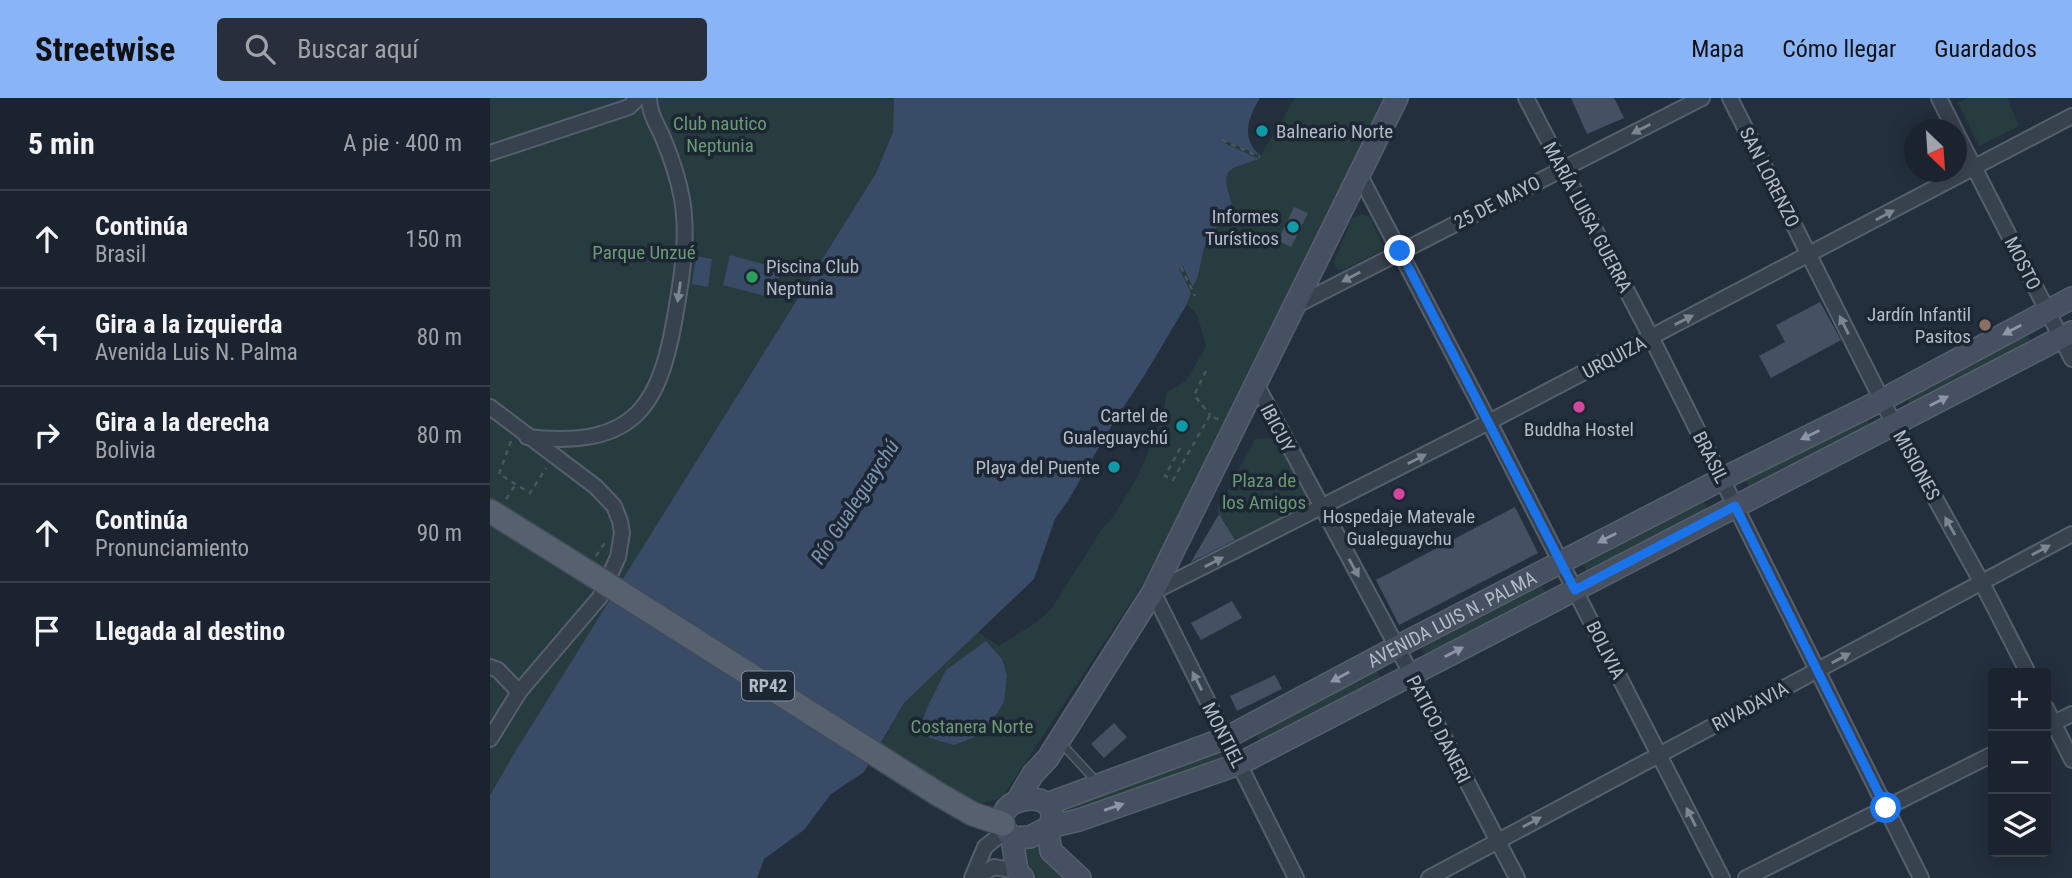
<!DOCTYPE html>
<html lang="es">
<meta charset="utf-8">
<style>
:root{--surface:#1b232e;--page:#282f3a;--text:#f1f3f6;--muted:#a0a4aa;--line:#39404a;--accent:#8ab4f8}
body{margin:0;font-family:"Roboto Condensed",sans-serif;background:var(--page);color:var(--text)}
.controls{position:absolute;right:21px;bottom:21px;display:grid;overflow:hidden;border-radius:7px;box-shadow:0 4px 18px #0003}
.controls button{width:63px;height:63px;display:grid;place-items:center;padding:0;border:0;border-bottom:2px solid var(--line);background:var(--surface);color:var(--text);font:35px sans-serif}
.compass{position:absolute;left:1414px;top:21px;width:63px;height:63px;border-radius:50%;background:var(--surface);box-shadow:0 4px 18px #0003;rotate:155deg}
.stop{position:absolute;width:21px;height:21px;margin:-16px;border:5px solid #1a73e8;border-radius:50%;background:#fff}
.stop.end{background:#1a73e8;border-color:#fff;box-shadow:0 2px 7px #0008}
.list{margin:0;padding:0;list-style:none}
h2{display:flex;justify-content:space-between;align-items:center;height:91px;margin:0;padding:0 28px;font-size:30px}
h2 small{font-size:23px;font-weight:400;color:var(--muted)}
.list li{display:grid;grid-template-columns:46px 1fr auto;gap:21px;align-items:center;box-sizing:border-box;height:98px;padding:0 28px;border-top:2px solid var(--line)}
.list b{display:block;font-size:26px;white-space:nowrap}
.list p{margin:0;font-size:23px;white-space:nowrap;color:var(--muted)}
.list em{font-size:23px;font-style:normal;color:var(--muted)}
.icon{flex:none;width:38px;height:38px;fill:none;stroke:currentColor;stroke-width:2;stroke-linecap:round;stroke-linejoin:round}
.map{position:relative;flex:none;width:1582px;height:780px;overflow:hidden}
header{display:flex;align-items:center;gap:42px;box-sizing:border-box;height:98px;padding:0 35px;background:var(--accent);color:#111}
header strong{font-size:33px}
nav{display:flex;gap:38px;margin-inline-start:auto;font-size:24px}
.search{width:490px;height:63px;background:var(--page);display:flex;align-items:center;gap:18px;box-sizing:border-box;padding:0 24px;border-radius:7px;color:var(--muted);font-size:26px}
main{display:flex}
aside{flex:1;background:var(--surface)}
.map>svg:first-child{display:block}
.green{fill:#263c3f}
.water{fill:#394c67}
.building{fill:#455162}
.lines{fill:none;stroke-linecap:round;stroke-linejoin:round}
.service-casing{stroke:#565f6c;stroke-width:10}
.minor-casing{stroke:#565f6c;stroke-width:18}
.secondary-casing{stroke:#565f6c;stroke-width:24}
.primary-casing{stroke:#414a57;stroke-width:26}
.path{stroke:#44595c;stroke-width:2.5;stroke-dasharray:5 5;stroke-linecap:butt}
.service{stroke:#38414e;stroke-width:7}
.minor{stroke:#38414e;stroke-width:14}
.secondary{stroke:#465061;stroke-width:21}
.primary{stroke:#56606e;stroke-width:23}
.primary-bridge-casing{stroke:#414a57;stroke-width:26;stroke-linecap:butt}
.primary-bridge{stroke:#56606e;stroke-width:23}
.oneway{fill:#7c8592}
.oneway2{fill:#8e96a5}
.route{stroke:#1a73e8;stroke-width:9}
.culture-dot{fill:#0f9aa8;stroke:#1d2633;stroke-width:2.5}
.leisure-dot{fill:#2e9e5b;stroke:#1d2633;stroke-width:2.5}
.education-dot{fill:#8d6e63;stroke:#1d2633;stroke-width:2.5}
.hotel-dot{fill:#d1479c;stroke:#1d2633;stroke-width:2.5}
.labels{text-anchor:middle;stroke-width:7;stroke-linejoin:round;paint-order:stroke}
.shield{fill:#1d2633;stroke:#878f9c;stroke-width:2}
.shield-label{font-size:18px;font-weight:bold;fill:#b4bcc9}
.park-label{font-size:19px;fill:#6b9a76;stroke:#1d2633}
.poi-label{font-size:19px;fill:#b4bcc9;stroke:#1d2633;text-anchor:end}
.street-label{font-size:19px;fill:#b4bcc9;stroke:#1d2633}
.water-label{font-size:21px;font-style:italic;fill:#7c92b1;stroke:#1d2633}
</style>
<header>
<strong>Streetwise</strong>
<div class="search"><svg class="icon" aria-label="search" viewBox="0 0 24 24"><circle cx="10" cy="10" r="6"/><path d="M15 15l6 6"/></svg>Buscar aquí</div>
<nav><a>Mapa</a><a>Cómo llegar</a><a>Guardados</a></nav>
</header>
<main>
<aside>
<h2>5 min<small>A pie · 400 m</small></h2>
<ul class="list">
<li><svg class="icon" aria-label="ahead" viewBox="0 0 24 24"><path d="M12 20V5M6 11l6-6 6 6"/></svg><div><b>Continúa</b><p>Brasil</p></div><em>150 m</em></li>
<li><svg class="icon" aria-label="left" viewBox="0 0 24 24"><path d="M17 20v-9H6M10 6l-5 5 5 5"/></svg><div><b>Gira a la izquierda</b><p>Avenida Luis N. Palma</p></div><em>80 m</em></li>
<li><svg class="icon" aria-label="right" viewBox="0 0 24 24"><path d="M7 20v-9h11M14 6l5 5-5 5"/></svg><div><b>Gira a la derecha</b><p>Bolivia</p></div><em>80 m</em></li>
<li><svg class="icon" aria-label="ahead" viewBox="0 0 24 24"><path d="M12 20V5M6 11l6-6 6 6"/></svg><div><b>Continúa</b><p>Pronunciamiento</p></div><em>90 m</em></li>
<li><svg class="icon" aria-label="arrive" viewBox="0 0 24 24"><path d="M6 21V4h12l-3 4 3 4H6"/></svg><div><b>Llegada al destino</b></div></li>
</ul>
</aside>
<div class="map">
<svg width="1582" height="780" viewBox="0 0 1582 780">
<rect width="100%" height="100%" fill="#242f3e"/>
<!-- green -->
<g class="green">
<path d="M 0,0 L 404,0 L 403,34 L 386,75 L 25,654 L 0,697 Z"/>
<path d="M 805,0 L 897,0 L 664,469 L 512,700 L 488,706 L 463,694 L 390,648 L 414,605 L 488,534 L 509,548 L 547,524 L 562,510 L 611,432 L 623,419 L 647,380 L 674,317 L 676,295 L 696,283 L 716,248 L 707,216 L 697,206 L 701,195 L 689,170 L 693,168 L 703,188 L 708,178 L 714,150 L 742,105 C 730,69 738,71 769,61 L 731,44 L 733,40 L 771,57 Z"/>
<path d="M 1477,0 L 1517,0 L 1529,28 L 1489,48 L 1468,5 Z"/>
<path d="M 872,116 L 880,119 L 894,150 L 889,154 L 852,173 L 846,170 L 844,164 L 862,121 Z"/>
<path d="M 1536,234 L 1541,244 L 1420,307 L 1415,296 Z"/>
<path d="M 1376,319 L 1381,329 L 1260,392 L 1255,381 Z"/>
<path d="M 776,340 L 787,342 L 817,400 L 815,409 L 746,444 L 727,412 L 765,341 Z"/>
<path d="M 1213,401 L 1218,412 L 1097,474 L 1092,464 Z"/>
<path d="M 1051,486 L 1057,496 L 936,558 L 930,548 Z"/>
<path d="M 886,571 L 891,581 L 770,644 L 765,633 Z"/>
<path d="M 731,652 L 735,663 L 573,718 L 569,707 Z"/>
<path d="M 550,742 L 554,762 L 573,780 L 542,780 L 535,775 L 528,746 Z"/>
</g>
<!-- water -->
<g class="water">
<path d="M 404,0 L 770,0 C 758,20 750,41 771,58 L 732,41 L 732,44 L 769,61 C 739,72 729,68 742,105 L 714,150 L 708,178 L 703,189 L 693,168 L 689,170 L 701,195 L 697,206 L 654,278 L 623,325 L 579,401 L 565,421 L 544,481 L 414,605 L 374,674 L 341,696 L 314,732 L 274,761 L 267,780 L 0,780 L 0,697 L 25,654 L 386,75 L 403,34 Z"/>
<path d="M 240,157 L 291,171 L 283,200 L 233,187 Z"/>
<path d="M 206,158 L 222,161 L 218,189 L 202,186 Z"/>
<path d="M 496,543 L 512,561 L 517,577 L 514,604 L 502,623 L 485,639 L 464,647 L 440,640 L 431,627 L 437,610 L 456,572 Z"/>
</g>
<!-- building -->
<g class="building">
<path d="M 1081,0 L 1124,0 L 1134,20 L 1097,36 Z"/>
<path d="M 804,109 L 818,115 L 801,149 L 788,143 Z"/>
<path d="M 1330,204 L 1351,242 L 1281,280 L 1269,258 L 1295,244 L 1286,227 Z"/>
<path d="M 1025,409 L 1048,455 L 909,527 L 886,482 Z"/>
<path d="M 729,416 L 745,442 L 701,464 Z"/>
<path d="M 742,503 L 752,520 L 711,542 L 701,525 Z"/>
<path d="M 785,577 L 792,591 L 747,613 L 740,598 Z"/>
<path d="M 624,625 L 637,639 L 614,660 L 601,646 Z"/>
</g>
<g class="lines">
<defs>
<path id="service" d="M 570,644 L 607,684"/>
<g id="minor">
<path d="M 1036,0 L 1161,239 L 1431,780"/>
<path d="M 1240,0 L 1404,326 L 1492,485 L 1538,575"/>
<path d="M 1449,0 L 1465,32"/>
<path d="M 1466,34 L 1582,261"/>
<path d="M 0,55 L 139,9 L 148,0"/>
<path d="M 870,78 L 999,324 L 1232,780"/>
<path d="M 805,208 L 1212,0"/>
<path d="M 766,286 L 907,549 L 1027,780"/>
<path d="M 0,309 L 106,389 L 124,408 L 130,423 L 132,435 L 128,459 L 110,499 L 29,594 L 0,641"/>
<path d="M 37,339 C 148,351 171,307 187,207 C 193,172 198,135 192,101 C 188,79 181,59 173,40 C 167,26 159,15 159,0"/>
<path d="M 0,569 L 8,572 L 29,594"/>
<path d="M 1556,610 L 1582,662"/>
<path d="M 1556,629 L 1582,616"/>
<path d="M 482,780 L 495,749 L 515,733"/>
<path d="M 486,780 L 504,769 L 527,773"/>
<path d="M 806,780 L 663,494 L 999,324 L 1582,18"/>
<path d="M 939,780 L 1582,436"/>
<path d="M 1256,780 L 1503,656"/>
</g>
<g id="secondary">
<path d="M 527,703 L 543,676 L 558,660 L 663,494 L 907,0"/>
<path id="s1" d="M 557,706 L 736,640 L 907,549 L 1232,381 L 1392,302 L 1582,200"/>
<path d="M 559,729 C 580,684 483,698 522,740 L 540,739 L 559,729 L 589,722 L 749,666 L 1582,234"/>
<path d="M 557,731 L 561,753 L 590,780"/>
<path d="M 522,740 L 527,773 L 533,780"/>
</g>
<g id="primary">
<path d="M 0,413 L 109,481"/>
<path d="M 448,696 L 483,716 L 513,726"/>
</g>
</defs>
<!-- service casing -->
<use href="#service" class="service-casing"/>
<!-- minor casing -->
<use href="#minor" class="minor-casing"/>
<!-- secondary casing -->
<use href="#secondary" class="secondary-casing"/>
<!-- primary casing -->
<use href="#primary" class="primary-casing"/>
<!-- path -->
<g class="path">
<path d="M 732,42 L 770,59"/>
<path d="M 691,169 L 705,198"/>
<path d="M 716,273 L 704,297 L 720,317"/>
<path d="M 21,343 L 9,376 L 40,395 L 56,370"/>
<path d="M 690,350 L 675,378 L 683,382 L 720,317 L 729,322"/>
<path d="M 16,401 L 26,386"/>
<path d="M 106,458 L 114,446 L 117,448"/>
</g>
<!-- service -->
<use href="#service" class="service"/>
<!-- minor -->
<use href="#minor" class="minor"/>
<!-- secondary -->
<use href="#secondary" class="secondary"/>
<!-- primary -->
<use href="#primary" class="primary"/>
<defs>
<path id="primary-bridge" d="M 109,481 L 448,696"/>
</defs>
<!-- primary-bridge casing -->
<use href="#primary-bridge" class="primary-bridge-casing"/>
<!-- primary-bridge -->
<use href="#primary-bridge" class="primary-bridge"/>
</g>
<!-- one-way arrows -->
<defs><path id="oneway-solid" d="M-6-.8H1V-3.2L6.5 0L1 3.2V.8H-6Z" transform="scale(1.75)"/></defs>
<g class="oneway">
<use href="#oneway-solid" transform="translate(1151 31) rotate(153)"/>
<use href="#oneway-solid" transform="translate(1395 117) rotate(-28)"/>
<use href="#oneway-solid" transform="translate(861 179) rotate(152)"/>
<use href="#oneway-solid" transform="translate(189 194) rotate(98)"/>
<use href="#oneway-solid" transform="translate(1194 222) rotate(-27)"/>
<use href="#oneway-solid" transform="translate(1354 227) rotate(-116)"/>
<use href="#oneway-solid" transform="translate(927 361) rotate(-27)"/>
<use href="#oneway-solid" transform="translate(1460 428) rotate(-119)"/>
<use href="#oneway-solid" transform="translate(1551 452) rotate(-28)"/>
<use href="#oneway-solid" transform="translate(724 464) rotate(-27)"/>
<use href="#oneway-solid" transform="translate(864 470) rotate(61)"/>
<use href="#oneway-solid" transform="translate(1351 560) rotate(-28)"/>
<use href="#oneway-solid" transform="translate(707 583) rotate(-117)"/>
<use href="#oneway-solid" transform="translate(1201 719) rotate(-117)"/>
<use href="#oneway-solid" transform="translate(1042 724) rotate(-28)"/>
</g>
<g class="oneway2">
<use href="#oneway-solid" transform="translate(1522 232) rotate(152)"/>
<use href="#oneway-solid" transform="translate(1449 303) rotate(-27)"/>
<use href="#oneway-solid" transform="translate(1320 337) rotate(154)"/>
<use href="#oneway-solid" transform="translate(1117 440) rotate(153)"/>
<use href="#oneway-solid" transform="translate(964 554) rotate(-27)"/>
<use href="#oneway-solid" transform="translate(850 579) rotate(152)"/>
<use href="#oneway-solid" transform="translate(624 709) rotate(-19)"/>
</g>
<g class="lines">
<!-- route -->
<path class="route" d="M 910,153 L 1085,492 L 1245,408 L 1396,710"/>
</g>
<!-- markers -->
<g class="culture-dot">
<circle cx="772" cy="33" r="7"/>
<circle cx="803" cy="129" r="7"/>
<circle cx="692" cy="328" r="7"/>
<circle cx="624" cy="369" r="7"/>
</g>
<circle class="leisure-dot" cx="262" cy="179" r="7"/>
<circle class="education-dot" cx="1495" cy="227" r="7"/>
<g class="hotel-dot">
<circle cx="1089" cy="309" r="7"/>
<circle cx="909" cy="396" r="7"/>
</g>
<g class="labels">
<!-- shield labels -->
<rect class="shield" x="252" y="573.5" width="52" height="29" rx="5"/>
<g class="shield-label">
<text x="278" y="594">RP42</text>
</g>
<!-- park labels -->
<g class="park-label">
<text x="230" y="32">Club nautico<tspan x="230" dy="22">Neptunia</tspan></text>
<text x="154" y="161">Parque Unzué</text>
<text x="774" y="389">Plaza de<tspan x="774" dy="22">los Amigos</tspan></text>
<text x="482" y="635">Costanera Norte</text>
</g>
<!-- poi labels -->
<g class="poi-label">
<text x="786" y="40" text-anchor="start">Balneario Norte</text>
<text x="789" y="125">Informes<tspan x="789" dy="22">Turísticos</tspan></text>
<text x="276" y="175" text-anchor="start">Piscina Club<tspan x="276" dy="22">Neptunia</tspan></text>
<text x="1481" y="223">Jardín Infantil<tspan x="1481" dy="22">Pasitos</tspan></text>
<text x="678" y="324">Cartel de<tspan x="678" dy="22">Gualeguaychú</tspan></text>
<text x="1089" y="338" text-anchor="middle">Buddha Hostel</text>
<text x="610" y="376">Playa del Puente</text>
<text x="909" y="425" text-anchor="middle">Hospedaje Matevale<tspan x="909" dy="22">Gualeguaychu</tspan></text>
</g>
<!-- street labels -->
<g class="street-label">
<text transform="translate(1280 79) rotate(63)" y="7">SAN LORENZO</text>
<text transform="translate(1007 104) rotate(-27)" y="7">25 DE MAYO</text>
<text transform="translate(1098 119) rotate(62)" y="7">MARÍA LUISA GUERRA</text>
<text transform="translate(1533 165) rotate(63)" y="7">MOSTO</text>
<text transform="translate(1124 259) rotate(-28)" y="7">URQUIZA</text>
<text transform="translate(788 330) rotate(62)" y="7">IBICUY</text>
<text transform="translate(1221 359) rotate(63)" y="7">BRASIL</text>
<text transform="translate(1427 367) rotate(61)" y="7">MISIONES</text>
<text dy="7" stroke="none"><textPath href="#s1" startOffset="446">AVENIDA LUIS N. PALMA</textPath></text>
<text transform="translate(1116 552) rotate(63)" y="7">BOLIVIA</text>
<text transform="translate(1260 608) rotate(-28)" y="7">RIVADAVIA</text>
<text transform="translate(949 631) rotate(63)" y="7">PATICO DANERI</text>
<text transform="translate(734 637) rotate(63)" y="7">MONTIEL</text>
</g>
<!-- water labels -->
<g class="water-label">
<text transform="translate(365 404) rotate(-57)" y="7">Río Gualeguaychú</text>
</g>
</g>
</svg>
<div class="controls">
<button>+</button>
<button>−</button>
<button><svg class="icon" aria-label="layers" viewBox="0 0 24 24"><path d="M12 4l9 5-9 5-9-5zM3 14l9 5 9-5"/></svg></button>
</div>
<svg class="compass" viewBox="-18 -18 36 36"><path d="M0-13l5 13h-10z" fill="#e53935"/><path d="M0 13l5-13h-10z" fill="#a0a4aa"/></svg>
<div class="stop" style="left:1396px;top:710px"></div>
<div class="stop end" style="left:910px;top:153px"></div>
</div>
</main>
